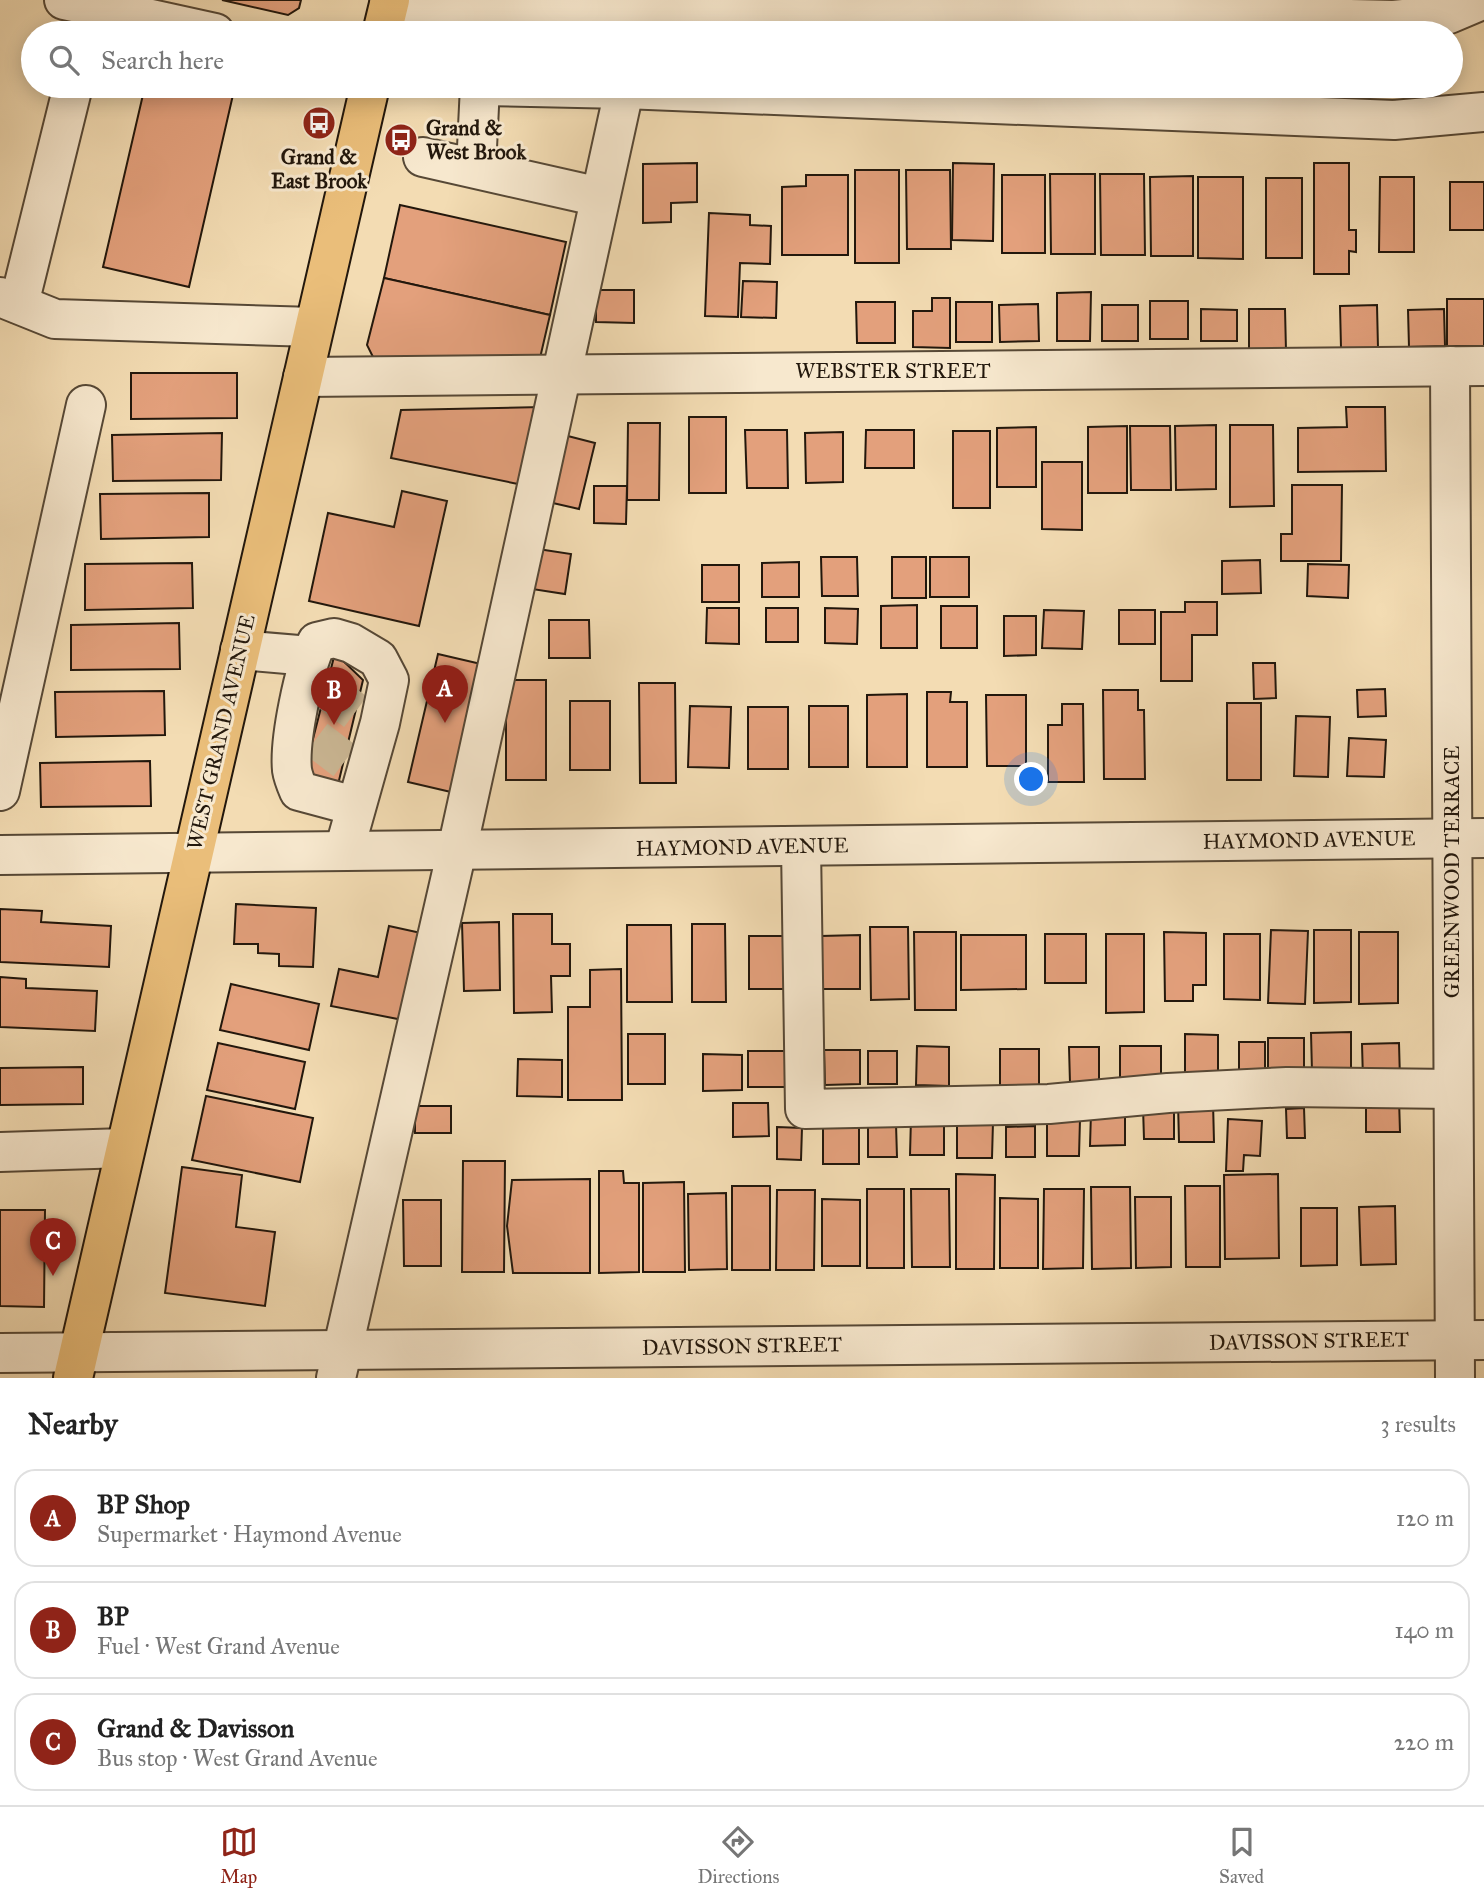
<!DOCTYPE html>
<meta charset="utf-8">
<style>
:root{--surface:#fff;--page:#f2f2f2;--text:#222;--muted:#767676;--line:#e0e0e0;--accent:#8f2418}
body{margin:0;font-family:"IM FELL Great Primer",serif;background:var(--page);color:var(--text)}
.you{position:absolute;left:1032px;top:780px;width:24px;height:24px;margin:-18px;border:5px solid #fff;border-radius:50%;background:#1a73e8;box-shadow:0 0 0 10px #1a73e833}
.badge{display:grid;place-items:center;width:46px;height:46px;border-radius:50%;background:var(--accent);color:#fff;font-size:23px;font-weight:700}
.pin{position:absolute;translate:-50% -58px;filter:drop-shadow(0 2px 4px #0008)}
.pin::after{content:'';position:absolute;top:37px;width:24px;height:21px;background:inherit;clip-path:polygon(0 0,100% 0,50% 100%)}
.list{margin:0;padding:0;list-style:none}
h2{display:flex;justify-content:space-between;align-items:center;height:91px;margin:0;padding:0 28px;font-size:30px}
h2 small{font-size:23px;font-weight:400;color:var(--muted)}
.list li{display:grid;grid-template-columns:46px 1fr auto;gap:21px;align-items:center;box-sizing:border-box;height:98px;margin:0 14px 14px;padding:0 14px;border:2px solid var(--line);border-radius:21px}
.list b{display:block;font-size:26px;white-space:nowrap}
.list p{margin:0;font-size:23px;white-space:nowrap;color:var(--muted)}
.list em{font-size:23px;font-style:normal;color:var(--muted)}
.icon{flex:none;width:38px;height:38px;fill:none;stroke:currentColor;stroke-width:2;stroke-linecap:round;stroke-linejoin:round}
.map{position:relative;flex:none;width:1484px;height:1378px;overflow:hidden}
.search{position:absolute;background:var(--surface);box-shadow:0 4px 18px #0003;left:21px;right:21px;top:21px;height:77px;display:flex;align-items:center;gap:18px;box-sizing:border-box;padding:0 24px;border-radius:38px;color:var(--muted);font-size:26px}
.sheet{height:427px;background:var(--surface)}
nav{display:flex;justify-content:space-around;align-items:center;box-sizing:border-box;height:98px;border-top:2px solid var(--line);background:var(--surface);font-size:19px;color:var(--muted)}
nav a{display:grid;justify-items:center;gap:4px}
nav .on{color:var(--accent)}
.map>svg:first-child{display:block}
.building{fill:#e3a07c;stroke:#22170c;stroke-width:2}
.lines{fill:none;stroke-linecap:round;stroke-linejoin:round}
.minor-tunnel{stroke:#c9b592;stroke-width:38;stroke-dasharray:38 19;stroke-linecap:butt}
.minor-casing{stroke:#564836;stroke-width:42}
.major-casing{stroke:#22170c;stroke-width:42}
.minor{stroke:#f7e8ce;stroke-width:38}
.major{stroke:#eabe7a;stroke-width:38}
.labels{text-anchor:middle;stroke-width:6;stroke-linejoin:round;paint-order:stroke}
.poi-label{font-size:21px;font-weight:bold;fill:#22170c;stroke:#f7e8ce;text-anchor:start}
.street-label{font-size:21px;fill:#22170c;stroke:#f7e8ce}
</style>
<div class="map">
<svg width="1484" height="1378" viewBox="0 0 1484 1378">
<rect width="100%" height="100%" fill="#f3dcb3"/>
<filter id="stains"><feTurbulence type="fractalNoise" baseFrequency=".00286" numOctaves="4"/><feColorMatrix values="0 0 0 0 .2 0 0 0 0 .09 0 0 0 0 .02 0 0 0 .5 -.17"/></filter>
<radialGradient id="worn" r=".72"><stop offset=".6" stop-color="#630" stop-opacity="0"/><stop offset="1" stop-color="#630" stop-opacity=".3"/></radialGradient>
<!-- building -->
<g class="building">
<path d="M 222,0 L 301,0 L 299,8 L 288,15 Z"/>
<path d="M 145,86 L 235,86 L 189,287 L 103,267 Z"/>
<path d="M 697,163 L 697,202 L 671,203 L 671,222 L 643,223 L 643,164 Z"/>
<path d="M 953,163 L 994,164 L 993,241 L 952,240 Z"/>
<path d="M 1314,163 L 1349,163 L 1349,230 L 1356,230 L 1356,252 L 1349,251 L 1349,274 L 1314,274 Z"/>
<rect x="855" y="170" width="44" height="93"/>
<path d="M 906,170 L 950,170 L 951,249 L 907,249 Z"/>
<path d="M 1050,174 L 1095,174 L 1095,254 L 1051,254 Z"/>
<path d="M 1100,174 L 1144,174 L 1145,255 L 1101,255 Z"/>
<path d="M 806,175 L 848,175 L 848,255 L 782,255 L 782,187 L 806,186 Z"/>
<rect x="1002" y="175" width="43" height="78"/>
<path d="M 1193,176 L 1193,256 L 1151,256 L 1150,177 Z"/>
<path d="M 1198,177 L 1243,177 L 1243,259 L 1198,258 Z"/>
<path d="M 1380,177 L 1414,177 L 1414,252 L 1379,252 Z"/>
<rect x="1266" y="178" width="36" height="80"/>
<rect x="1450" y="182" width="34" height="48"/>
<path d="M 400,205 L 566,242 L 550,315 L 384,278 Z"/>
<path d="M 709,213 L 750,215 L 750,225 L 771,226 L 770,264 L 740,263 L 738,317 L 705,316 Z"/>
<path d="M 384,278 L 550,315 L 540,358 L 374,359 L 367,345 Z"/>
<path d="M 743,281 L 777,282 L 776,318 L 741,317 Z"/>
<path d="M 596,290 L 634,290 L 634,323 L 596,322 Z"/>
<path d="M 1091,292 L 1090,341 L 1057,341 L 1057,293 Z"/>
<path d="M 932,298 L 950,298 L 950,348 L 913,347 L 913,311 L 932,311 Z"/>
<rect x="1447" y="299" width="37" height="47"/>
<rect x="1150" y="301" width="38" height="38"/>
<path d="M 856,302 L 895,302 L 895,343 L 857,343 Z"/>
<rect x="956" y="302" width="36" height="40"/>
<path d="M 1038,304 L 1039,341 L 1000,342 L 999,305 Z"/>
<rect x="1102" y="305" width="36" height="36"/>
<path d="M 1377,305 L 1378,348 L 1341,348 L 1340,306 Z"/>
<path d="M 1201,309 L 1237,310 L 1237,341 L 1201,341 Z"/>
<path d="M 1249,309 L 1285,309 L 1286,351 L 1249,350 Z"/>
<path d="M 1444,309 L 1445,346 L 1409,347 L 1408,310 Z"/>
<path d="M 131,373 L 237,373 L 237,418 L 131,419 Z"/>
<path d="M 542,407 L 523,485 L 391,458 L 401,410 Z"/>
<path d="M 1346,407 L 1385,407 L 1386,471 L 1298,472 L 1298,428 L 1347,427 Z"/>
<rect x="689" y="417" width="37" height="76"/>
<path d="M 628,423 L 660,423 L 659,500 L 627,500 Z"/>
<path d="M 1216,425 L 1216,489 L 1176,490 L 1175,426 Z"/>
<path d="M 1230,425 L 1273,425 L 1274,506 L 1230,507 Z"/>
<path d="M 1127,426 L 1127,493 L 1088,493 L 1088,427 Z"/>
<path d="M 1130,426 L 1170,426 L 1171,490 L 1131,490 Z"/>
<path d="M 1036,427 L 1036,487 L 997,487 L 997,428 Z"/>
<path d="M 745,430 L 787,430 L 788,488 L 747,488 Z"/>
<path d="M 866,430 L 914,430 L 914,468 L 865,468 Z"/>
<rect x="953" y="431" width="37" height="77"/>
<path d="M 843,432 L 843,482 L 806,483 L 805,433 Z"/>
<path d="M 222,433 L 221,480 L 113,481 L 112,435 Z"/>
<path d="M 560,434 L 595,443 L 579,509 L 544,501 Z"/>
<path d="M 1042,462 L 1082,462 L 1082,530 L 1042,529 Z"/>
<path d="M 1292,485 L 1342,485 L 1341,561 L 1281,561 L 1281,534 L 1292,534 Z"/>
<path d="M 594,486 L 627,486 L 626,524 L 594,523 Z"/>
<path d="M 402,491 L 447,501 L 419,626 L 309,601 L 328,513 L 394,527 Z"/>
<path d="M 209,493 L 209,537 L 101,539 L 100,494 Z"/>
<path d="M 538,549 L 571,554 L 565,594 L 532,589 Z"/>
<path d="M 821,557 L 857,557 L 858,596 L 822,596 Z"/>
<rect x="892" y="557" width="34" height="41"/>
<rect x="930" y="557" width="39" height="40"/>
<path d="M 1260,560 L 1261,593 L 1222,594 L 1222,561 Z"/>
<path d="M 799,562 L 799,597 L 762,597 L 762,563 Z"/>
<path d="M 192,563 L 193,608 L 85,610 L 85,564 Z"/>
<path d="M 1308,564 L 1349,565 L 1348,598 L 1307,596 Z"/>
<rect x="702" y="565" width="37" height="37"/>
<path d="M 1185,602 L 1217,602 L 1217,635 L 1192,635 L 1192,681 L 1161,681 L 1161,612 L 1185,612 Z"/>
<path d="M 917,605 L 917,648 L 881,648 L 881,606 Z"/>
<rect x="941" y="606" width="36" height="42"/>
<path d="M 707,608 L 739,608 L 739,644 L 706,643 Z"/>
<rect x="766" y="608" width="32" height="34"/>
<path d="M 825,608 L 858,609 L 857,644 L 825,643 Z"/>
<path d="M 1044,610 L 1084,611 L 1082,649 L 1042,648 Z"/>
<rect x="1119" y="610" width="36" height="34"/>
<path d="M 1004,616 L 1036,616 L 1036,655 L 1004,656 Z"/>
<path d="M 549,620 L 589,620 L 590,658 L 549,658 Z"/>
<path d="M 179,623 L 180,669 L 71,670 L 71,625 Z"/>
<path d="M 335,653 L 363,680 L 336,793 L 305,770 Z"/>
<path d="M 438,654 L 481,664 L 451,792 L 408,782 Z"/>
<path d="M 1253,663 L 1275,663 L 1276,698 L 1254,699 Z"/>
<rect x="506" y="680" width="40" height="100"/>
<path d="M 639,683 L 675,683 L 676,783 L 640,783 Z"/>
<path d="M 1385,689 L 1386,716 L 1358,717 L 1357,690 Z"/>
<path d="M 1103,690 L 1138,690 L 1138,710 L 1144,710 L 1145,779 L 1104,779 Z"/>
<path d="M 164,691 L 165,735 L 56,737 L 55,692 Z"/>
<path d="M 927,692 L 951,692 L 950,702 L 967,702 L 967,767 L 927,767 Z"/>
<path d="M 907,694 L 907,767 L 867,767 L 867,695 Z"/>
<path d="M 986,695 L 1026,695 L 1026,766 L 987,766 Z"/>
<rect x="570" y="701" width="40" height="69"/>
<rect x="1227" y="703" width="34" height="77"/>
<path d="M 1062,704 L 1083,704 L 1084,782 L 1048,782 L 1048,725 L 1062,725 Z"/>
<path d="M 690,706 L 731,707 L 729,768 L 688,767 Z"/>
<rect x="809" y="706" width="39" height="61"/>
<rect x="748" y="707" width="40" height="62"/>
<path d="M 1296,716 L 1330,717 L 1328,777 L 1294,776 Z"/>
<path d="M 1349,738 L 1386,740 L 1384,777 L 1347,776 Z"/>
<path d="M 150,761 L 151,806 L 41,807 L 40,763 Z"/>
<path d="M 236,904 L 316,908 L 313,967 L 279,966 L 279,954 L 258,953 L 258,944 L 234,944 Z"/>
<path d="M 0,909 L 42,911 L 41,922 L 111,926 L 109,967 L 0,962 Z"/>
<path d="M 513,914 L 552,914 L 552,944 L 570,944 L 570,976 L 551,976 L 552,1012 L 514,1013 Z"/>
<path d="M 499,922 L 500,990 L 464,991 L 462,923 Z"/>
<path d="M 692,924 L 725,924 L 726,1002 L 692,1002 Z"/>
<path d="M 627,925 L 671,925 L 672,1002 L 627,1002 Z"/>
<path d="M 389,926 L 421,933 L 403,1020 L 331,1006 L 339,969 L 378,977 Z"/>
<path d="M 870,927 L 908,927 L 909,999 L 871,1000 Z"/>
<path d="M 1271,930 L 1308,931 L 1305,1004 L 1268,1003 Z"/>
<path d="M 1314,930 L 1351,930 L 1351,1002 L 1314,1003 Z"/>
<path d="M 914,932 L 956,932 L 956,1010 L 915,1010 Z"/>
<path d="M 1164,932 L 1206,933 L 1206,985 L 1193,985 L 1193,1001 L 1165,1001 Z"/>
<path d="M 1359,932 L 1398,932 L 1398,1003 L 1359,1004 Z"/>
<rect x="1045" y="934" width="41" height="49"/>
<path d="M 1106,934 L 1144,934 L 1144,1012 L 1106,1013 Z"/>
<path d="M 1224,934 L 1260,934 L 1260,1000 L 1224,999 Z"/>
<path d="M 860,935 L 860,989 L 821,989 L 821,936 Z"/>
<path d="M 961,935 L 1026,935 L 1026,989 L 961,990 Z"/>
<rect x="749" y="936" width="37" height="53"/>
<path d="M 621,969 L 622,1100 L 568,1100 L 568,1007 L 590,1007 L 590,970 Z"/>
<path d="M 0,977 L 26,979 L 26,988 L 97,991 L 95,1031 L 0,1027 Z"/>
<path d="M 231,984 L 319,1004 L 309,1050 L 220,1030 Z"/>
<path d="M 1351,1032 L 1351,1071 L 1312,1072 L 1311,1033 Z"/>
<rect x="628" y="1034" width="37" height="50"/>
<path d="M 1185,1034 L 1218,1035 L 1218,1075 L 1185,1075 Z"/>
<rect x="1268" y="1038" width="36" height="38"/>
<rect x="1239" y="1042" width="26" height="32"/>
<path d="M 218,1043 L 305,1062 L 295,1109 L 207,1090 Z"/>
<path d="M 1399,1043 L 1400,1080 L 1363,1080 L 1362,1044 Z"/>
<path d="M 917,1046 L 949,1047 L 949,1086 L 916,1085 Z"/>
<path d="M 1120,1046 L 1161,1046 L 1161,1085 L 1120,1086 Z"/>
<path d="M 1069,1047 L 1099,1047 L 1099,1083 L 1070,1083 Z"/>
<rect x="1000" y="1049" width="39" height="38"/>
<path d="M 824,1050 L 860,1050 L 860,1084 L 825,1085 Z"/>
<rect x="748" y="1051" width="37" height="36"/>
<rect x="868" y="1051" width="29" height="33"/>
<path d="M 703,1054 L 742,1055 L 742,1090 L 703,1091 Z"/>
<path d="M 518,1059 L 562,1060 L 562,1097 L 517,1096 Z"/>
<path d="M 83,1067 L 83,1104 L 0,1105 L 0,1068 Z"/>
<path d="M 206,1096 L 313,1118 L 300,1182 L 192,1160 Z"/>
<path d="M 1366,1099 L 1399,1099 L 1400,1132 L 1366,1132 Z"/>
<path d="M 1178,1102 L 1213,1102 L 1214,1142 L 1179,1142 Z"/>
<path d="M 733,1103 L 768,1103 L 769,1136 L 733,1137 Z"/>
<rect x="415" y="1106" width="36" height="27"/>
<path d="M 1143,1107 L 1174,1107 L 1174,1139 L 1144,1139 Z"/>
<path d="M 1304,1108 L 1305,1138 L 1287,1138 L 1286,1109 Z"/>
<path d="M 1091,1112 L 1125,1112 L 1125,1145 L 1090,1146 Z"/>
<path d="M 911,1118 L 944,1118 L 944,1155 L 910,1155 Z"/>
<path d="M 1047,1119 L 1080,1119 L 1079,1156 L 1047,1156 Z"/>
<path d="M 1228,1119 L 1262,1121 L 1260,1156 L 1244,1155 L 1243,1171 L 1226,1171 Z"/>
<path d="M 993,1122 L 992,1158 L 957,1158 L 957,1123 Z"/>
<path d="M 896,1124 L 897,1157 L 868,1157 L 868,1125 Z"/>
<path d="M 1035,1126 L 1035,1157 L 1006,1157 L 1006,1127 Z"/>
<path d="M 777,1127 L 802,1128 L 801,1160 L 777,1159 Z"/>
<path d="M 859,1127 L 859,1164 L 823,1164 L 823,1128 Z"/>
<path d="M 463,1161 L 505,1161 L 504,1272 L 462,1272 Z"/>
<path d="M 182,1167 L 242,1175 L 236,1227 L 275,1232 L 265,1306 L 165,1293 Z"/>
<path d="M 599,1171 L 623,1171 L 624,1183 L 639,1183 L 639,1272 L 599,1273 Z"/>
<path d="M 956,1174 L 995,1175 L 994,1269 L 956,1269 Z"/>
<path d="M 1278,1174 L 1279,1258 L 1225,1259 L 1224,1175 Z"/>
<path d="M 590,1179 L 590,1273 L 513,1273 L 507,1226 L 512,1180 Z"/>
<path d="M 684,1182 L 685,1272 L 643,1272 L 643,1183 Z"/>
<rect x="732" y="1186" width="38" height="84"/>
<path d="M 1185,1186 L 1220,1186 L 1220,1267 L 1186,1267 Z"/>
<path d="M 1091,1187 L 1130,1187 L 1131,1268 L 1092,1269 Z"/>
<rect x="867" y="1189" width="37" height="79"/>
<path d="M 911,1189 L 949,1189 L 950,1267 L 912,1267 Z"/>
<path d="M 1044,1189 L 1084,1189 L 1083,1268 L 1043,1269 Z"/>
<path d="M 777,1190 L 815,1190 L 814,1270 L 776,1270 Z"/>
<path d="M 726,1193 L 727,1269 L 689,1270 L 688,1194 Z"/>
<path d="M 1135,1197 L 1171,1197 L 1171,1267 L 1136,1268 Z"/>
<path d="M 1000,1198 L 1038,1199 L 1038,1268 L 1000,1268 Z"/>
<path d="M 822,1199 L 860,1200 L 860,1266 L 822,1266 Z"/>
<path d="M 403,1200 L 441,1200 L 441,1266 L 404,1266 Z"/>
<path d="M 1395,1206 L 1396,1264 L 1361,1265 L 1359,1207 Z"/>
<path d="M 1301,1208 L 1337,1208 L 1337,1265 L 1301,1266 Z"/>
<path d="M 0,1210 L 45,1210 L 44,1307 L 0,1306 Z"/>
</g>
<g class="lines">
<!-- minor-tunnel -->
<g class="minor-tunnel">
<path d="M 325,689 L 356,712"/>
<path d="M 316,739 L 345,761"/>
</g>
<defs>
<g id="minor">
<path d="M 64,0 L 215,33"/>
<path d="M 389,5 L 645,3 L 1394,20 L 1449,14 L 1482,0"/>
<path d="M 481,86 L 624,89 L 1394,120 L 1484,112"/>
<path d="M 423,157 L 600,197"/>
<path d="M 476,168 L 480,86"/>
<path d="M 0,297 L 55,319 L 314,327"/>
<path d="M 19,304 L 73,86"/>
<path d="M 1450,366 L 1455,1378"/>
<path d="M 303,377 L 1484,366"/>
<path d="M 240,650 L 310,656"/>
<path d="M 0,791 L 86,405"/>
<path d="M 801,846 L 805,1109 L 1049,1104 L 1168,1093 L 1287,1087 L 1453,1089"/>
<path d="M 344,851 L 380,723 L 389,680 L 378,659 L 351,643 L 334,638 L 317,642 C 304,668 289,740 292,770 C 293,777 296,784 299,791 L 340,802 L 357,803"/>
<path d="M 0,855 L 1484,838"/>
<path d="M 0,1152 L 125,1148"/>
<path d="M 0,1353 L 1484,1340"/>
<path d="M 336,1378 L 457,850 L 625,86"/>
</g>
<g id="major">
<path d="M 382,33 L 390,0"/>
<path d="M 73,1378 L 370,86"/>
</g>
</defs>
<!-- minor casing -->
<use href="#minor" class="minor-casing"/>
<!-- major casing -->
<use href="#major" class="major-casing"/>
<!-- minor -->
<use href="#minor" class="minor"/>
<!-- major -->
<use href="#major" class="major"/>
</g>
<!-- icons -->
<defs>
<symbol id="bus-disc" viewBox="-11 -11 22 22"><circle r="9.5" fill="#8f2418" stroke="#f7e8ce"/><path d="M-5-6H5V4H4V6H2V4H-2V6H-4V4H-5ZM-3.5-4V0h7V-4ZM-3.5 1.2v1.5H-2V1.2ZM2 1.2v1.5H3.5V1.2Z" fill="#fff"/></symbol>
</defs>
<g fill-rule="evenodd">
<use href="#bus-disc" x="300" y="104" width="38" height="38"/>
<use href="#bus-disc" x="382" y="121" width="38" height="38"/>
</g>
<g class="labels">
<!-- poi labels -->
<g class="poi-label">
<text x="426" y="135">Grand &amp;<tspan x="426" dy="24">West Brook</tspan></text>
<text x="319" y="164" text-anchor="middle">Grand &amp;<tspan x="319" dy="24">East Brook</tspan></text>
</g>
<!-- street labels -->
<g class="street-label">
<text x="893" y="378">WEBSTER STREET</text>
<text transform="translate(221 732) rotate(-77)" y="7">WEST GRAND AVENUE</text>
<text transform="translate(1309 840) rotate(-1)" y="7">HAYMOND AVENUE</text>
<text transform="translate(742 847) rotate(-1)" y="7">HAYMOND AVENUE</text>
<text transform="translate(1452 872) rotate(-90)" y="7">GREENWOOD TERRACE</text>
<text transform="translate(1309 1341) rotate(-1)" y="7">DAVISSON STREET</text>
<text transform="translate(742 1346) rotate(-1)" y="7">DAVISSON STREET</text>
</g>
</g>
<rect width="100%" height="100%" filter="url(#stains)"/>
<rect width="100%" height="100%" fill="url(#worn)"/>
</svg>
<div class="you"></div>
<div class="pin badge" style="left:445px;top:723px">A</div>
<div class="pin badge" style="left:334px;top:725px">B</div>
<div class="pin badge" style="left:53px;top:1276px">C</div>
<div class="search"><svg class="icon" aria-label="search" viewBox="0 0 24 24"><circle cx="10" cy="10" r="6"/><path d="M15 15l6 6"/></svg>Search here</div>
</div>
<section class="sheet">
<h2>Nearby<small>3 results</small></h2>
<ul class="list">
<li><span class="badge">A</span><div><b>BP Shop</b><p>Supermarket · Haymond Avenue</p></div><em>120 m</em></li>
<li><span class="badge">B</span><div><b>BP</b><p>Fuel · West Grand Avenue</p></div><em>140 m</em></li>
<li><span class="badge">C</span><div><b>Grand &amp; Davisson</b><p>Bus stop · West Grand Avenue</p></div><em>220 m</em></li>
</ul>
</section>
<nav>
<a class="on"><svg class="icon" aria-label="map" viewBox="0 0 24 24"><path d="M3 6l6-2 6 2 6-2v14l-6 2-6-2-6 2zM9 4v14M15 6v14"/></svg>Map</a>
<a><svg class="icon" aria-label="directions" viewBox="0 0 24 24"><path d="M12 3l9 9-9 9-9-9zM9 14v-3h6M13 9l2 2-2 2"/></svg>Directions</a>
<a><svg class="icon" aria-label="saved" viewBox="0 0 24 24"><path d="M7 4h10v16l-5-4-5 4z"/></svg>Saved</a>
</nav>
